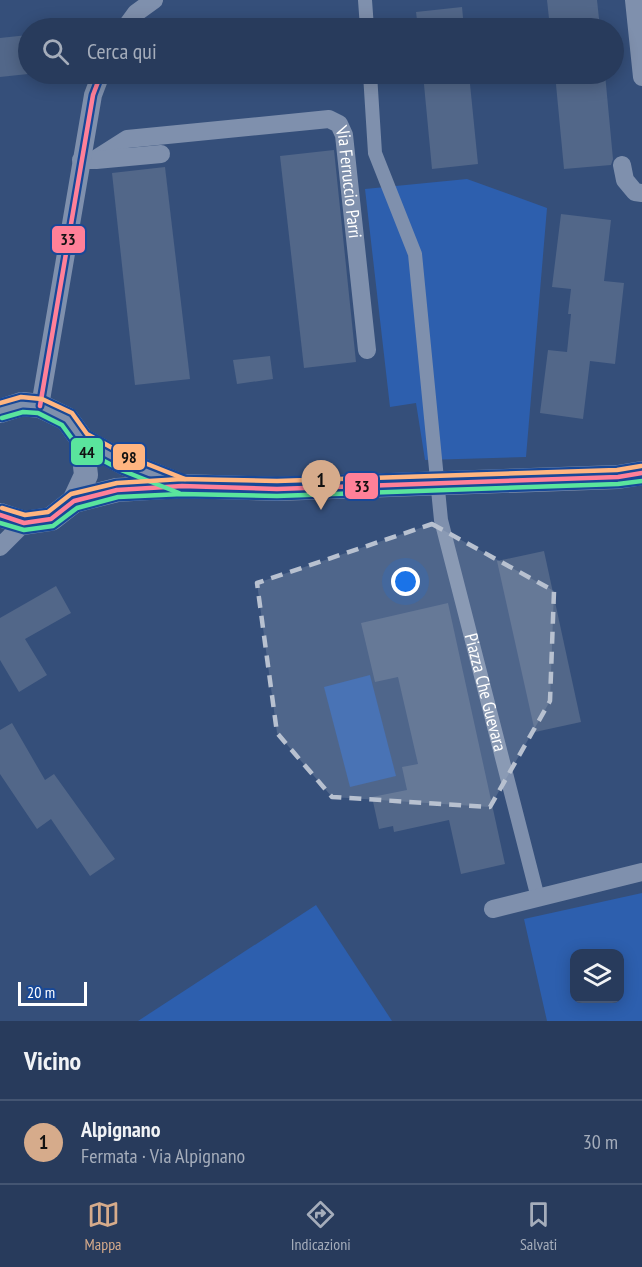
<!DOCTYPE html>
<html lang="it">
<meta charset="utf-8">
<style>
:root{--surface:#283b5c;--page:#344665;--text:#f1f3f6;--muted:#a5adbb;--line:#445572;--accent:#d6ab8b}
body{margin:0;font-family:"PT Sans Narrow",sans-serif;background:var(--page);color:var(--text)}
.controls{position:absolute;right:18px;bottom:18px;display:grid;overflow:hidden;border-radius:12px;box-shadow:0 3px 15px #0003}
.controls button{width:54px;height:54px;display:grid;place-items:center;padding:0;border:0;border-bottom:2px solid var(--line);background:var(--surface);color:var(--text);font:30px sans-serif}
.scale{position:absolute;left:18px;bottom:15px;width:69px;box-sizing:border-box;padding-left:6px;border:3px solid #fff;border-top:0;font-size:16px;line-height:21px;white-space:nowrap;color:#fff;-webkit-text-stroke:4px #184897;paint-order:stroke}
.you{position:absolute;left:406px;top:582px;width:21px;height:21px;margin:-15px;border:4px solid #fff;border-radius:50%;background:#1a73e8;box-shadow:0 0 0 9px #1a73e833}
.badge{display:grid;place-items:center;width:39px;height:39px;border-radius:50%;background:var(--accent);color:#111;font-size:20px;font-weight:700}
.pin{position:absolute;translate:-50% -50px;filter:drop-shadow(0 2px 3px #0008)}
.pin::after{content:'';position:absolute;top:32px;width:21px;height:18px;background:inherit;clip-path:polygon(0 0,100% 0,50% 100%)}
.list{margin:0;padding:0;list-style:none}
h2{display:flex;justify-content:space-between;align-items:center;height:78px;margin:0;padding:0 24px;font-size:26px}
h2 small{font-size:20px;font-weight:400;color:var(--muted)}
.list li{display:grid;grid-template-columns:39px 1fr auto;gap:18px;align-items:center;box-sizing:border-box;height:84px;padding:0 24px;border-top:2px solid var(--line)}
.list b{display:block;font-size:22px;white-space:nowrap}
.list p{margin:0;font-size:20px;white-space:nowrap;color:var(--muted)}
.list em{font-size:20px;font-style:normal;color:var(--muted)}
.icon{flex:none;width:33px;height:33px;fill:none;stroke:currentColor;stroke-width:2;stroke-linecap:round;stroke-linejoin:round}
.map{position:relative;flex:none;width:642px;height:1021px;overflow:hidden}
.search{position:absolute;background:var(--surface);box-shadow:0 3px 15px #0003;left:18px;right:18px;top:18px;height:66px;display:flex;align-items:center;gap:15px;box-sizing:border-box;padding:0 21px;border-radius:33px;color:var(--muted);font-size:22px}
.sheet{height:162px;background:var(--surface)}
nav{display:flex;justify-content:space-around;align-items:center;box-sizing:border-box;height:84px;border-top:2px solid var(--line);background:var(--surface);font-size:16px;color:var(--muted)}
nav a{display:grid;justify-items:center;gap:3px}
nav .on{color:var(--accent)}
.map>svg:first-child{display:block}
.green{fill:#2d5fae;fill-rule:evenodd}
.building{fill:#526789}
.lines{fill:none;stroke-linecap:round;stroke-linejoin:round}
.pedestrian{stroke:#7f90ad;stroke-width:14}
.minor{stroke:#7f90ad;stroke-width:18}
.tertiary{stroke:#7f90ad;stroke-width:24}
.bus-1-casing{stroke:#184897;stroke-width:9}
.bus-2-casing{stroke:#184897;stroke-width:9}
.bus-3-casing{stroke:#184897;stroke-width:9}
.bus-1{stroke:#ff8098;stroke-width:4.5}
.bus-2{stroke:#5ae49d;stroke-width:4.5}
.bus-3{stroke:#ffb580;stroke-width:4.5}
.marked{fill:#b8c1d0;fill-opacity:0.2;stroke:#b8c1d0;stroke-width:4.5;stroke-dasharray:12 8;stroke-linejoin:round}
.labels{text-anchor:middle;stroke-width:5;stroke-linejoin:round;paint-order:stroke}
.street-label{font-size:18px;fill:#fff;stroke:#184897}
.line-badge{stroke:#184897;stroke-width:2}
.pale-badge-label{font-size:16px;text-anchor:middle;font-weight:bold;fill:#111}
</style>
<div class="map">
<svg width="642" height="1021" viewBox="0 0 642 1021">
<rect width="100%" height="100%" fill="#354f7a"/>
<!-- green -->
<g class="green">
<path d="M 467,179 L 547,208 L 526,457 L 425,460 L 416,403 L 390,407 L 365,189 Z"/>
<path d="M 370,675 L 396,776 L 350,787 L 324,687 Z"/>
<path d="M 642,893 L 642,1021 L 547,1021 L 524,919 ZM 574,954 L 620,954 L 620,998 L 574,998 Z"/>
<path d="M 316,905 L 392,1021 L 138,1021 Z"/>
</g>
<!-- building -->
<g class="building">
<path d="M 547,0 L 597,0 L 600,28 L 550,28 Z"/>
<path d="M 462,7 L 464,28 L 418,28 L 416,12 Z"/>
<path d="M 28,35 L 28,74 L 0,77 L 0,38 Z"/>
<path d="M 423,74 L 469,74 L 478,164 L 432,169 Z"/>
<path d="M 555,74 L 605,74 L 613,159 L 611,165 L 564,169 Z"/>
<path d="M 334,150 L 356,362 L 304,368 L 280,156 Z"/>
<path d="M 165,167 L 190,379 L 135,385 L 112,173 Z"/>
<path d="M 561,214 L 611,220 L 604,281 L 624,283 L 615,364 L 590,361 L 583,419 L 540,413 L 548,350 L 567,352 L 571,314 L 568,314 L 571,289 L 552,287 Z"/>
<path d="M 270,356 L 273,379 L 237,384 L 233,360 Z"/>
<path d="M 544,551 L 581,722 L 535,732 L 497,561 Z"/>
<path d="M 56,586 L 71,613 L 25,639 L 47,675 L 19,692 L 0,660 L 0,618 Z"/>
<path d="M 448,603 L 505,864 L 461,874 L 449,820 L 394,832 L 393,826 L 379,829 L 372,797 L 407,790 L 402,767 L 418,764 L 398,677 L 375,682 L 361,623 Z"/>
<path d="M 12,723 L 45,780 L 54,774 L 115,859 L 90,876 L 51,819 L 37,829 L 0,774 L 0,730 Z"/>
</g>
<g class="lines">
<!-- pedestrian -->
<g class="pedestrian">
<path d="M 365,0 L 367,28"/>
<path id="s1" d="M 370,74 L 375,153 L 415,254 L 441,520 L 538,898"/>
</g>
<!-- minor -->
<g class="minor">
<path d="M 634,0 L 642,77"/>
<path d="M 125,28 L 136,13 L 154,0"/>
<path id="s2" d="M 81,160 L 94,160 L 127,139 L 329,119 L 339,124 L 344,135 L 367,350"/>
<path d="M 96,160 L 161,154"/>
<path d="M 622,165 L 625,180 L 635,192 L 642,193"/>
<path d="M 40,406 L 93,95 L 101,74"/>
<path d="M 0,547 L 24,523"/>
<path d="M 493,909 L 642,872"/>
</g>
<!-- tertiary -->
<g class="tertiary">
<path d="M 0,411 L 22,404 L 40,406 L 67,419 L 82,440 L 124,463 L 174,483"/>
<path d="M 74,501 L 86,475 L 82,440"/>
<path d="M 0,515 L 24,523 L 51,519 L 74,501 L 117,490 L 182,486 L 277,489 L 618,477 L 642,473"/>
</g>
<defs>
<g id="bus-1">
<path d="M 40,406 L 93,95 L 101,74"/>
<path d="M 0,515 L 24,523 L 51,519 L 74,501 L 117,490 L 182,486 L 277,489 L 618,477 L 642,473"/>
</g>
<g id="bus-2">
<path d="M 2,418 L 23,412 L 38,413 L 62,425 L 78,447 L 121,470 L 179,493"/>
<path d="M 0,523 L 24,530 L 53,526 L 77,508 L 118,497 L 182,494 L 277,496 L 618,484 L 642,481"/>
</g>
<g id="bus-3">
<path d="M 0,403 L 21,397 L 42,399 L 72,413 L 87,434 L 127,456 L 185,479"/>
<path d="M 2,508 L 25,515 L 48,512 L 71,494 L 117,483 L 182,479 L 277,481 L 617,470 L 641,466"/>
</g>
</defs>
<!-- bus-1 casing -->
<use href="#bus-1" class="bus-1-casing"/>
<!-- bus-2 casing -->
<use href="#bus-2" class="bus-2-casing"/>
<!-- bus-3 casing -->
<use href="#bus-3" class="bus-3-casing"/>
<!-- bus-1 -->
<use href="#bus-1" class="bus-1"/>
<!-- bus-2 -->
<use href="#bus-2" class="bus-2"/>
<!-- bus-3 -->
<use href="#bus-3" class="bus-3"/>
</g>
<!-- marked area -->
<path class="marked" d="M 432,524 L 554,591 L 550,701 L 490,807 L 332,797 L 277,733 L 257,583 Z"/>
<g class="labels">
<!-- street labels -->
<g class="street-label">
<text dy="6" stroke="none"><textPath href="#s2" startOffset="326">Via Ferruccio Parri</textPath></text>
<text dy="6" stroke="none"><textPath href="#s1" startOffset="633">Piazza Che Guevara</textPath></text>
</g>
</g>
<g class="line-badge">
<rect x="51" y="225" width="35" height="29" rx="6" fill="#ff8098"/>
<rect x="70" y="437" width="34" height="29" rx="6" fill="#5ae49d"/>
<rect x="112" y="443" width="34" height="28" rx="6" fill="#ffb580"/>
<rect x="344" y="472" width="35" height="28" rx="6" fill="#ff8098"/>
</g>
<g class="pale-badge-label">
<text x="68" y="245">33</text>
<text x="87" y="458">44</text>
<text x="129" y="463">98</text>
<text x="362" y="492">33</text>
</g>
</svg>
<div class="controls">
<button><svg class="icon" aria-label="layers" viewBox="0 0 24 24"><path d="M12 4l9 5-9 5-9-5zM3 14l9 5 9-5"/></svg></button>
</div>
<div class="scale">20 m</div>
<div class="you"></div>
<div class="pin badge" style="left:321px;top:510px">1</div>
<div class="search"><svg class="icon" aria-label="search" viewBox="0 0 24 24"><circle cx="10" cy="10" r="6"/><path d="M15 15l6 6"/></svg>Cerca qui</div>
</div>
<section class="sheet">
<h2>Vicino<small></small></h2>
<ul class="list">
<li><span class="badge">1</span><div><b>Alpignano</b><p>Fermata · Via Alpignano</p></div><em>30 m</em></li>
</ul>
</section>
<nav>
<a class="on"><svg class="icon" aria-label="map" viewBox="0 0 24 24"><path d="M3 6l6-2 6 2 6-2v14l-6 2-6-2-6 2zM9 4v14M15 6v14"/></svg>Mappa</a>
<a><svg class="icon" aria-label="directions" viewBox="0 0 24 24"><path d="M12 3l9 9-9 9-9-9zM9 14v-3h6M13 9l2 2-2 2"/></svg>Indicazioni</a>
<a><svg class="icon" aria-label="saved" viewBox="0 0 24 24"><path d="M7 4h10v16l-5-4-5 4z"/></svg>Salvati</a>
</nav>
